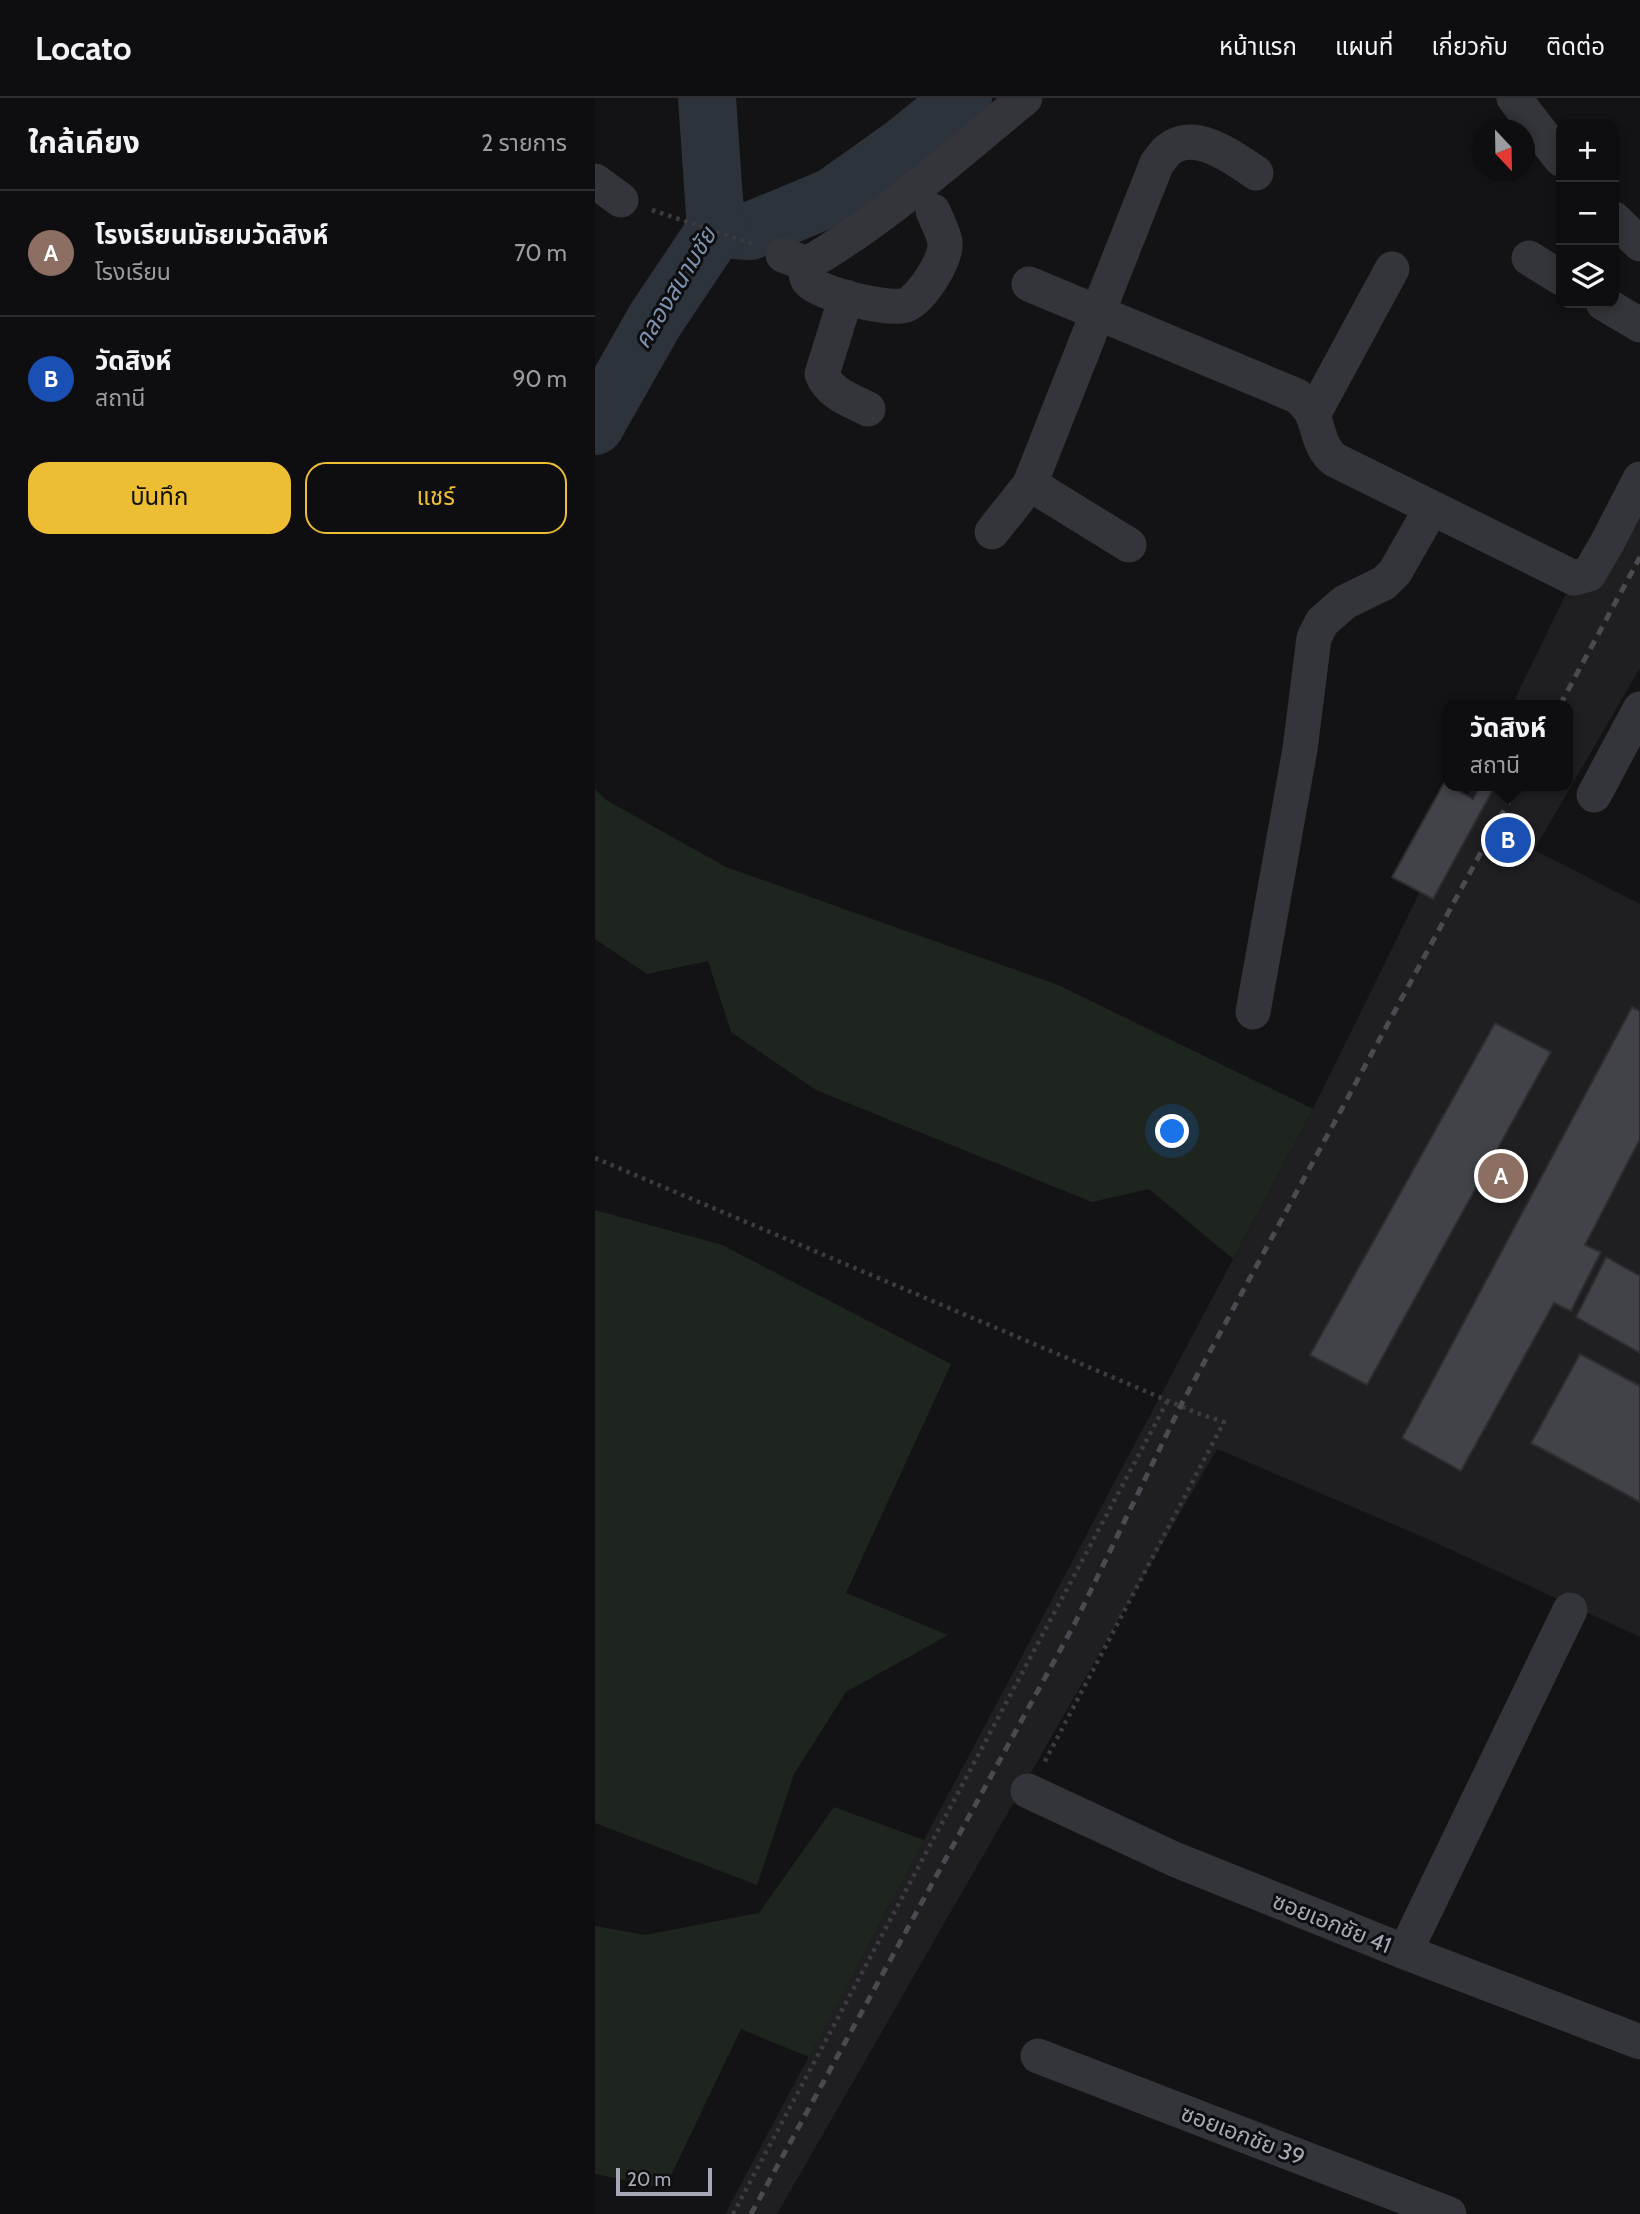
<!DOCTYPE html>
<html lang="th">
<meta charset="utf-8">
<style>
:root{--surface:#0e0e10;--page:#171719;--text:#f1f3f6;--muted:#9b9c9f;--line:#2e2e30;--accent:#edbe33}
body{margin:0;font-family:Cabin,"Noto Sans Thai",sans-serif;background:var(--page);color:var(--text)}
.controls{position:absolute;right:21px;top:21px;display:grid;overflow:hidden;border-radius:14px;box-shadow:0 4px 10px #0003}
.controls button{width:63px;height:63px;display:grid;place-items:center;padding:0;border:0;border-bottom:2px solid var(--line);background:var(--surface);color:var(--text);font:35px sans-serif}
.compass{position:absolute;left:877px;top:21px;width:63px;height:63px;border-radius:50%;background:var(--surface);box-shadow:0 4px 10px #0003;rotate:158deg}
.scale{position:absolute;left:21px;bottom:18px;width:96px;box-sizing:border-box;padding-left:7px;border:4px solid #a5a9b5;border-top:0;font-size:19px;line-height:24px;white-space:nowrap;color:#a5a9b5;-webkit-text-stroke:5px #0e0e10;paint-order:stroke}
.you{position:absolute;left:578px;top:1034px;width:24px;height:24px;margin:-18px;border:5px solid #fff;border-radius:50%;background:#1a73e8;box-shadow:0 0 0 10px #1a73e833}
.badge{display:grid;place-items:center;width:46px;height:46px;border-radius:50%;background:var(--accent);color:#fff;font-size:23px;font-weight:700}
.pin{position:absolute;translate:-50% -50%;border:4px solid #fff;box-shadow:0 2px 7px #0006}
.popup{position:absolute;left:848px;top:602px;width:130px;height:91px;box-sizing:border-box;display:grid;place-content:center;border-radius:14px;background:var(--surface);filter:drop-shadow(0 2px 5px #0005);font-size:23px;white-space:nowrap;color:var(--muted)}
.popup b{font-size:26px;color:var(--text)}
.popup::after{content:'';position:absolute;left:50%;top:100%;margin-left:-14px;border:14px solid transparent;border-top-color:var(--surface)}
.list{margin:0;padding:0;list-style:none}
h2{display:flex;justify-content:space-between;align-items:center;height:91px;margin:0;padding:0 28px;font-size:30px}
h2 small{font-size:23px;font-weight:400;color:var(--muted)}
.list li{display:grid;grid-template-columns:46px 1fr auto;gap:21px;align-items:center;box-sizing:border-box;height:126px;padding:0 28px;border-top:2px solid var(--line)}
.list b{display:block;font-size:26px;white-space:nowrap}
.list p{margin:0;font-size:23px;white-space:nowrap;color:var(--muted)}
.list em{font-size:23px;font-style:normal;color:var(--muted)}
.actions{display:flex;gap:14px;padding:21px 28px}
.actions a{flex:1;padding:16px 0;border:2px solid var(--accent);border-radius:21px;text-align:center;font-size:24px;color:var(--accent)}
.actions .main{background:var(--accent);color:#111}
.icon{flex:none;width:38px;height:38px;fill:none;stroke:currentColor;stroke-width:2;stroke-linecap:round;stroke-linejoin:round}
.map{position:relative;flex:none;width:1045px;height:2116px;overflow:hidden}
header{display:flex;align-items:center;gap:42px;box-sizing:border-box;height:98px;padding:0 35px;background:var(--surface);border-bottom:2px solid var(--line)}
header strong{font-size:33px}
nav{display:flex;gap:38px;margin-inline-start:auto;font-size:24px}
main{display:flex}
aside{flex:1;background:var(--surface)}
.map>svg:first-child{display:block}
.built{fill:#1f1f22}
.green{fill:#1e251f}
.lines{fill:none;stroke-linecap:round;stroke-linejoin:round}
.river{stroke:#2c333a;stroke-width:58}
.building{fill:#424348;stroke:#2e2d31;stroke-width:2}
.path{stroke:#3a3c41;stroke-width:4.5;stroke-dasharray:3.5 5;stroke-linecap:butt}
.minor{stroke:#34353a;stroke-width:35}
.rail{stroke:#494b51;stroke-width:5;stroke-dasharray:9 7;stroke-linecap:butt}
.labels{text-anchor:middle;stroke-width:6;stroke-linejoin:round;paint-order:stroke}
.street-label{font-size:23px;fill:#a5a9b5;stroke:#0e0e10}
.water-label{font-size:24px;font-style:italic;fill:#7c93b0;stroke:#0e0e10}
</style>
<header>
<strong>Locato</strong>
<nav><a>หน้าแรก</a><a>แผนที่</a><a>เกี่ยวกับ</a><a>ติดต่อ</a></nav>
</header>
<main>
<aside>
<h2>ใกล้เคียง<small>2 รายการ</small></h2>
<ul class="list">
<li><span class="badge" style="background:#8d6e63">A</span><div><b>โรงเรียนมัธยมวัดสิงห์</b><p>โรงเรียน</p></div><em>70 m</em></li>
<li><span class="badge" style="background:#1a4fb4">B</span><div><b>วัดสิงห์</b><p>สถานี</p></div><em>90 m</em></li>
</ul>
<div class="actions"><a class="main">บันทึก</a><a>แชร์</a></div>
</aside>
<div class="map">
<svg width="1045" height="2116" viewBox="0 0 1045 2116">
<rect width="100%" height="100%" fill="#131315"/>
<!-- built -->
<path class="built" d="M 1045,377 L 1045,570 L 939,752 L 1045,806 L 1045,1539 L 837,1443 L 622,1351 L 182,2116 L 130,2116 L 718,1011 L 877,688 L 972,688 L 972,607 L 917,607 L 970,498 Z"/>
<!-- green -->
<g class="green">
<path d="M 0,691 L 11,702 L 131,769 L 463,887 L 718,1011 L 638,1161 L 554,1091 L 497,1104 L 221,992 L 136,934 L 113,863 L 52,876 L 0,841 Z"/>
<path d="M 0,1112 L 127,1147 L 356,1266 L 251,1495 L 353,1537 L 251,1594 L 199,1676 L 162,1787 L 0,1725 Z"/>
<path d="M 239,1709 L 329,1742 L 214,1959 L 146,1931 L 70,2090 L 0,2076 L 0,1828 L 50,1837 L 164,1815 Z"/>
</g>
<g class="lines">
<!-- river -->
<g class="river">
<path d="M 121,131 L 155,133 L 237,99 L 310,47 L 368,0"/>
<path d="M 0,328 L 60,222 L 121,131 L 112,0"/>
</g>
</g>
<!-- building -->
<g class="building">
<path d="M 849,685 L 878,701 L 885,688 L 900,688 L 838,801 L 797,779 Z"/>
<path d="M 1037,909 L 1045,913 L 1045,1041 L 990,1147 L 1006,1154 L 976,1213 L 959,1205 L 866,1373 L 807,1340 Z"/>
<path d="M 900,925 L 956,954 L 772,1287 L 715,1257 Z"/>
<path d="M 1011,1159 L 1045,1178 L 1045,1255 L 981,1219 Z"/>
<path d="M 985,1256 L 1045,1288 L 1045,1404 L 936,1345 Z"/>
</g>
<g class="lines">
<!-- path -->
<g class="path">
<path d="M 57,112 L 158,146"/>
<path d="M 0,1060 L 602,1315 L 629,1324 L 449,1665"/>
<path d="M 138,2116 L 573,1302"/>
</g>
<!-- minor -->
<g class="minor">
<path d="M 919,0 L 966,61"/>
<path d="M 0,83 L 26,102"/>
<path d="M 1019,121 L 1045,146"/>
<path d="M 188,157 L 212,166 C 291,120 359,58 430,0"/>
<path d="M 934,160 L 966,180"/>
<path d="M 212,166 C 211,172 210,177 213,182 C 222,196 296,213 311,207 C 327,200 352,161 350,144 C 348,133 342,123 338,113"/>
<path d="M 434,186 L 702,298 C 708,303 713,308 717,315 C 724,331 725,352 740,362 L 979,480 L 994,476 L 1012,445 L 1045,381"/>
<path d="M 251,199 L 227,276 C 234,295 255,302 273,311"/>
<path d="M 1008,205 L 1045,227"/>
<path d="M 718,317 L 797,171"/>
<path d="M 397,434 L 435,386"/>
<path d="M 534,447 L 435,386 L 562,65 C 566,61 569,55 573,52 C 600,30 639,60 661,75"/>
<path d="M 999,697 L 1045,611"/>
<path d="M 658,914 L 705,651 L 719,540 L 727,524 L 750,504 L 789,485 L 800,474 L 836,411"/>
<path d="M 433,1693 L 579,1761 L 810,1854 L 1045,1944"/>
<path d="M 810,1854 L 975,1512"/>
<path d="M 443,1958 L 854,2116"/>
</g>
<!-- rail -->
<g class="rail">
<path d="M 965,607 L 1045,459"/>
<path d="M 156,2116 L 480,1525 L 586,1307 L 922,688"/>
</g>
</g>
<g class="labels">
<!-- street labels -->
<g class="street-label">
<text transform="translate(737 1825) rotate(22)" y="8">ซอยเอกชัย 41</text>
<text transform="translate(648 2037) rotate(21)" y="8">ซอยเอกชัย 39</text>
</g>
<!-- water labels -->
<g class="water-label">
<text transform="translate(80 190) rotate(-59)" y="8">คลองสนามชัย</text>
</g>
</g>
</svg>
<div class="controls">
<button>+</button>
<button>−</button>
<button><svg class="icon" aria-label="layers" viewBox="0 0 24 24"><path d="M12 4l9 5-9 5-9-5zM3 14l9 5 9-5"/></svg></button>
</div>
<svg class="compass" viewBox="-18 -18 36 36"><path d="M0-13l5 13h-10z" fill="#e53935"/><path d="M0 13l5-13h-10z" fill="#9b9c9f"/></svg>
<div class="scale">20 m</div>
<div class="you"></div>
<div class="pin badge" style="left:906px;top:1078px;background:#8d6e63">A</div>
<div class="pin badge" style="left:913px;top:742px;background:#1a4fb4">B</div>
<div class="popup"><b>วัดสิงห์</b>สถานี</div>
</div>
</main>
